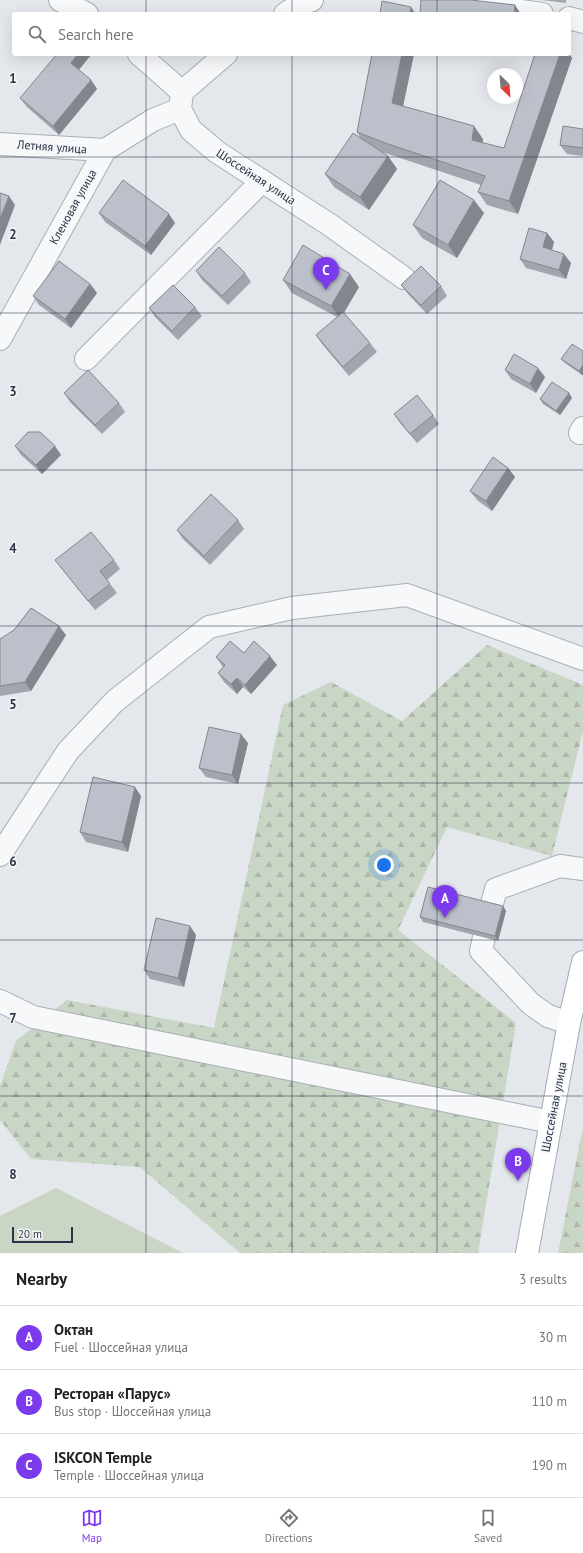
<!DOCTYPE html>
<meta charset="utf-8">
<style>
:root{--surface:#fff;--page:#f2f2f2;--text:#222;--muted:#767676;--line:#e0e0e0;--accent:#7c3aed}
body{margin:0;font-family:"PT Sans",sans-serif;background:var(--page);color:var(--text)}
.compass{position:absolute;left:487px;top:68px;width:36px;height:36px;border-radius:50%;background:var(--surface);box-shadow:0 4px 16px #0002;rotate:155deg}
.scale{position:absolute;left:12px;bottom:10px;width:61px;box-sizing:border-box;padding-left:4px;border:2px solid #2b3445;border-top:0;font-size:11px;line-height:14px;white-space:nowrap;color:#2b3445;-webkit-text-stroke:3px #f4f6f9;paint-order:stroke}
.you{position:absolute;left:384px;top:865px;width:14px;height:14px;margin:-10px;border:3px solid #fff;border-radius:50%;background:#1a73e8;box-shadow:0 0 0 6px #1a73e833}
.badge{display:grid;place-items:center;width:26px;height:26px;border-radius:50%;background:var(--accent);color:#fff;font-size:13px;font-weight:700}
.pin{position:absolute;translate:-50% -33px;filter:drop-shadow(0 1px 2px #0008)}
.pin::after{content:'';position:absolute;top:21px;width:14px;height:12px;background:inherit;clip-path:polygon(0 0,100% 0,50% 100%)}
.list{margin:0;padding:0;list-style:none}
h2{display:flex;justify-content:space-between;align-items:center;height:52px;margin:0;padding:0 16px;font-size:17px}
h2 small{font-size:13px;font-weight:400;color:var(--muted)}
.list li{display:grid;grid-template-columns:26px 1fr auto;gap:12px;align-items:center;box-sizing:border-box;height:64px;padding:0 16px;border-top:1px solid var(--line)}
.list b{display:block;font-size:15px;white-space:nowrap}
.list p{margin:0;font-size:13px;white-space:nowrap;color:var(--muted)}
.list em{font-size:13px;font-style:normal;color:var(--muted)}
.icon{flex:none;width:22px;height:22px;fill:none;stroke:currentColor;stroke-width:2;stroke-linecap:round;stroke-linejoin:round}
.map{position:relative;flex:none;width:583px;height:1253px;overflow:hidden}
.search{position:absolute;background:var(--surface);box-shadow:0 4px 16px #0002;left:12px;right:12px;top:12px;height:44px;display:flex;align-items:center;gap:10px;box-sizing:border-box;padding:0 14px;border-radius:4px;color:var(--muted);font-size:15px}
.sheet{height:244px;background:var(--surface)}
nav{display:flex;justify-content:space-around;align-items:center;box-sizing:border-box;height:56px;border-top:1px solid var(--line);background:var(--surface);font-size:11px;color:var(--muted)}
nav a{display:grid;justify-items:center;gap:2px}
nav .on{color:var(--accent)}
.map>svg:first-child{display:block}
.forest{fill:url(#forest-firs)}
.park{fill:#c9d6c5}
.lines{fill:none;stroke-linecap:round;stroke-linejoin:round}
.minor-casing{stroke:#a9aeb7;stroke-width:24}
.major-casing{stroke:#a3abb8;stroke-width:24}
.minor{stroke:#f7f8fa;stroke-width:22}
.major{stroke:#fff;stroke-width:22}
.wall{fill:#a1a5ae}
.shaded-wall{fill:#83868d}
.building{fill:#bbc0ca;stroke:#83868d}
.grid{fill:none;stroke:#2b3445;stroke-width:1;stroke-opacity:0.55}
.labels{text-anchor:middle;stroke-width:3;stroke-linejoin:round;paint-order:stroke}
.street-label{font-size:12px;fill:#2b3445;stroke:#f4f6f9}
.grid-label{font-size:13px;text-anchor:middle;font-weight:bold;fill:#2b3445;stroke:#f4f6f9;stroke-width:3;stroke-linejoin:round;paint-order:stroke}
</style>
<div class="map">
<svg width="583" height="1253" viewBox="0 0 583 1253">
<defs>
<pattern id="forest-firs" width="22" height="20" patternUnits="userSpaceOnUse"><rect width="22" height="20" fill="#c9d6c5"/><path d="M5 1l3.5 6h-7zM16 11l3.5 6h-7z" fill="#adb8ab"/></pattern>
</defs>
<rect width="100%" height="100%" fill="#e4e7ec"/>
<!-- forest -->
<g class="forest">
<path d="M 487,645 L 583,685 L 583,731 L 552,856 L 447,827 L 398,930 L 516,1023 L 478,1253 L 240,1253 L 140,1167 L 31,1159 L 0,1120 L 0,1086 L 16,1041 L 67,1000 L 214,1028 L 283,705 L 331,682 L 402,721 Z"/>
<path d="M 583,1127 L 583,1253 L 558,1253 Z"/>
</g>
<!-- park -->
<path class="park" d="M 56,1188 L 183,1253 L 0,1253 L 0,1216 Z"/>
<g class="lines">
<defs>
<g id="minor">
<path d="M 60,0 L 87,14"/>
<path d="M 446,0 L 542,14"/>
<path d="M 285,14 L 297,6 L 312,0"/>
<path d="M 569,18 L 583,22"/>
<path d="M 139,54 L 182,92"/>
<path d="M 226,54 L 182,92 L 180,109 L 191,130 L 217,152 L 330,225 L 404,278"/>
<path d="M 0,144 L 105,150"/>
<path d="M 0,339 L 105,150 L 153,120 L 180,109"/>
<path d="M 86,359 L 262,181"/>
<path d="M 580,433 L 583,428"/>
<path d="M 0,855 L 68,751 L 115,701 L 209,627 L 292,608 L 407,595 L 583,659"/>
<path d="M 491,907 L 496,889 L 560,866 L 583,869"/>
<path d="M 484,937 L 481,951 L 531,1004 L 548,1016 L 569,1023"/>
<path d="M 0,1001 L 33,1017 L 551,1122"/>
</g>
<path id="major" d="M 527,1253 L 569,1023 L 583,962"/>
</defs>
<!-- minor casing -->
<use href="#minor" class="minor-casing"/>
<!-- major casing -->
<use href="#major" class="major-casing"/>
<!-- minor -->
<use href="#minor" class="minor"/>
<!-- major -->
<use href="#major" class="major"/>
</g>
<!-- wall -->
<g class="wall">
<path d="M 542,0 L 566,0 L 566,3 Z"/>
<path d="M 372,54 L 414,54 L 403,106 L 483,139 L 483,143 L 504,148 L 535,54 L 569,54 L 572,58 L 518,214 L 487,205 L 478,192 L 481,185 L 382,152 L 388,156 L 397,169 L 369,210 L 334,187 L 325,174 L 360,137 L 357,132 Z"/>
<path d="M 79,70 L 91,80 L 97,89 L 59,135 L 27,107 L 20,98 Z"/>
<path d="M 583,129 L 583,156 L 567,154 L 560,145 Z"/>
<path d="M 99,213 L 175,223 L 151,255 L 105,222 Z"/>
<path d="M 484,213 L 457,258 L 422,238 L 413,225 Z"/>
<path d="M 547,233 L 554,242 L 552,250 L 571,263 L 566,279 L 526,268 L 520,259 Z"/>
<path d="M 196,271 L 245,273 L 251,282 L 228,305 L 202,280 Z"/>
<path d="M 283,280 L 359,287 L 344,313 L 370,343 L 377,352 L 349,376 L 322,344 L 316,335 L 337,317 L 292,293 Z"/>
<path d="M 90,284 L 97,293 L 71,328 L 39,305 L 33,296 Z"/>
<path d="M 401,285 L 441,286 L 447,296 L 427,314 L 408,294 Z"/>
<path d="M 195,307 L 202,316 L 178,340 L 155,317 L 149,308 Z"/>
<path d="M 583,351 L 582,375 L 565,363 L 561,359 Z"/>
<path d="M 505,370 L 545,377 L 536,393 L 511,379 Z"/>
<path d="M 64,393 L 119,403 L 125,412 L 102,434 L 70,402 Z"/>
<path d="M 569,393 L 572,398 L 560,415 L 543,404 L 540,399 Z"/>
<path d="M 394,414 L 433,415 L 439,424 L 417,443 L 400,423 Z"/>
<path d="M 15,446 L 61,455 L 42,474 L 21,455 Z"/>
<path d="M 508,468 L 515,477 L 492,511 L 477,500 L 470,491 Z"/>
<path d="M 238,520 L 244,529 L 210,565 L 183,539 L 177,530 Z"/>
<path d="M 55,560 L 114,560 L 120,569 L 107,580 L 117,593 L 95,610 L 62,569 Z"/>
<path d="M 66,635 L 31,691 L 0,696 L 0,639 Z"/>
<path d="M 244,653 L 277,665 L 251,694 L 243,687 L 237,694 L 224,682 L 218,673 L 223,667 L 216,657 Z"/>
<path d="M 248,743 L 238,784 L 206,777 L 199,768 Z"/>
<path d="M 141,796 L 128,852 L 86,842 L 80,832 Z"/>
<path d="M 503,906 L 506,911 L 498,941 L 423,922 L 420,917 Z"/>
<path d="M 196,935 L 184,987 L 150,979 L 144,970 Z"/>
</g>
<!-- shaded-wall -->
<g class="shaded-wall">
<path d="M 515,5 L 521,14 L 514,14 Z"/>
<path d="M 411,7 L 416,14 L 410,14 Z"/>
<path d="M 78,54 L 92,54 L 77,72 L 71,63 Z"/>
<path d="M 402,54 L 414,54 L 401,116 L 392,103 Z"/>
<path d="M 560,54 L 569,54 L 572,58 L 518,214 L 509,201 Z"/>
<path d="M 91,80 L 97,89 L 59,135 L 53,126 Z"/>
<path d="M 474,126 L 483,139 L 481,153 L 472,140 Z"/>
<path d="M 388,156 L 397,169 L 369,210 L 360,197 Z"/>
<path d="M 9,196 L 15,205 L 0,245 L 0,219 Z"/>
<path d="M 474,200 L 484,213 L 457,258 L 448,245 Z"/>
<path d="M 169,214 L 175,223 L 151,255 L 145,246 Z"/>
<path d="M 547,233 L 554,242 L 550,256 L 543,247 Z"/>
<path d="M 564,254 L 571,263 L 566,279 L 559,270 Z"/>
<path d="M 350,274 L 359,287 L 340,319 L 331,306 Z"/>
<path d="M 90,284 L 97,293 L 71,328 L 65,319 Z"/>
<path d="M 583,365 L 583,375 L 582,375 L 579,371 Z"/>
<path d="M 538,368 L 545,377 L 536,393 L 530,384 Z"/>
<path d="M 569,393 L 572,398 L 560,415 L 556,411 Z"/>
<path d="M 55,446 L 61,455 L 42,474 L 36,465 Z"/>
<path d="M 508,468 L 515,477 L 492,511 L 486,501 Z"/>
<path d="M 59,626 L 66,635 L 31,691 L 25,682 Z"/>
<path d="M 270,656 L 277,665 L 251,694 L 245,685 Z"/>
<path d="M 237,678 L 243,687 L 237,694 L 231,684 Z"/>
<path d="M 241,734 L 248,743 L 238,784 L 232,775 Z"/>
<path d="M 135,787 L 141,796 L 128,852 L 122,842 Z"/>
<path d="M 503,906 L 506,911 L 498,941 L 495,936 Z"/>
<path d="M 190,926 L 196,935 L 184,987 L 178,978 Z"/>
</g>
<!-- building -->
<g class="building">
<path d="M 421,0 L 471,0 L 515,5 L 514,14 L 420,14 Z"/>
<path d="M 382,1 L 411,7 L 410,14 L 380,14 Z"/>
<path d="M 57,54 L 78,54 L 71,63 L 91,80 L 53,126 L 20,98 Z"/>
<path d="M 372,54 L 402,54 L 392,103 L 474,126 L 472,140 L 504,148 L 535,54 L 560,54 L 509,201 L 478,192 L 485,176 L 385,143 L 357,132 Z"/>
<path d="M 563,126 L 583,129 L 583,148 L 560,145 Z"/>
<path d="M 353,133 L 388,156 L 360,197 L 325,174 Z"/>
<path d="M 123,180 L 169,214 L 145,246 L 99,213 Z"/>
<path d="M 440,180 L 474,200 L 448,245 L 413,225 Z"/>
<path d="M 0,193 L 9,196 L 0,219 Z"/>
<path d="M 529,228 L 547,233 L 543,247 L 564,254 L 559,270 L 520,259 Z"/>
<path d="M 303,245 L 350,274 L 331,306 L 283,280 Z"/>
<path d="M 219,247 L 245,273 L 222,296 L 196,271 Z"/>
<path d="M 59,261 L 90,284 L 65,319 L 33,296 Z"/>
<path d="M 421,266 L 441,286 L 421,305 L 401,285 Z"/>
<path d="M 173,285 L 195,307 L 172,331 L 149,308 Z"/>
<path d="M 343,312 L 370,343 L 343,367 L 316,335 Z"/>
<path d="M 572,344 L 583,351 L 583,365 L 579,371 L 561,359 Z"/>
<path d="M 514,354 L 538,368 L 530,384 L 505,370 Z"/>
<path d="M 88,370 L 119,403 L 95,425 L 64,393 Z"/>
<path d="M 552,382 L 569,393 L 556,411 L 540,399 Z"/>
<path d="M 417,395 L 433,415 L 410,434 L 394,414 Z"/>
<path d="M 28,432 L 40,432 L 55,446 L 36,465 L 15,446 Z"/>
<path d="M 493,457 L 508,468 L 486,501 L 470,491 Z"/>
<path d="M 211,494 L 238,520 L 204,556 L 177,530 Z"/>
<path d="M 91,532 L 114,560 L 100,571 L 110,584 L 88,601 L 55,560 Z"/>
<path d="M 31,608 L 59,626 L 25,682 L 0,686 L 0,639 L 14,630 Z"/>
<path d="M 230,641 L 244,653 L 254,641 L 270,656 L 245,685 L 237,678 L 231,684 L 218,673 L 225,665 L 216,657 Z"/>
<path d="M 209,727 L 241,734 L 232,775 L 199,768 Z"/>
<path d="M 93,777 L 135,787 L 122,842 L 80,832 Z"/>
<path d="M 428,887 L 503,906 L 495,936 L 420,917 Z"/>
<path d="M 156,918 L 190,926 L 178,978 L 144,970 Z"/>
</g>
<!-- grid -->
<path class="grid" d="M 146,0 L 146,14M 292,0 L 292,14M 437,0 L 437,14M 146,54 L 146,1253M 292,54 L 292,1253M 437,54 L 437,1253M 0,157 L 583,157M 0,313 L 583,313M 0,470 L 583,470M 0,626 L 583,626M 0,783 L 583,783M 0,940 L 583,940M 0,1096 L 583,1096"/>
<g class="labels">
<!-- street labels -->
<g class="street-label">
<text transform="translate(52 147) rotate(4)" y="4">Летняя улица</text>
<text transform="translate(256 177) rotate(33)" y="4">Шоссейная улица</text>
<text transform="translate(73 207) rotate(-61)" y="4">Кленовая улица</text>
<text transform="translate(554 1107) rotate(-79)" y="4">Шоссейная улица</text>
</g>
</g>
<g class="grid-label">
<text x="13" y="83">1</text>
<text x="13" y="239">2</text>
<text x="13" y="396">3</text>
<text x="13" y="553">4</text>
<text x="13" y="709">5</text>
<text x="13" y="866">6</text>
<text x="13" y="1023">7</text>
<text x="13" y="1179">8</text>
</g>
</svg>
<svg class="compass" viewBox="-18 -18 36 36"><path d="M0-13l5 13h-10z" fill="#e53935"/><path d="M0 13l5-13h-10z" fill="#767676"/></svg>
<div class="scale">20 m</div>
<div class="you"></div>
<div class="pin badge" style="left:445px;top:918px">A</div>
<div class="pin badge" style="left:518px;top:1181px">B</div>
<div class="pin badge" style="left:326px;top:290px">C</div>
<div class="search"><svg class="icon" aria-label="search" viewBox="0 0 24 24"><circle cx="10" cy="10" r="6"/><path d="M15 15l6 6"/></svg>Search here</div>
</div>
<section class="sheet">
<h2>Nearby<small>3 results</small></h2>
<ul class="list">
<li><span class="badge">A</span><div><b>Октан</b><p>Fuel · Шоссейная улица</p></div><em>30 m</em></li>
<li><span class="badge">B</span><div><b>Ресторан «Парус»</b><p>Bus stop · Шоссейная улица</p></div><em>110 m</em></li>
<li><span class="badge">C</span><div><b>ISKCON Temple</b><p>Temple · Шоссейная улица</p></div><em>190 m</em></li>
</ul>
</section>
<nav>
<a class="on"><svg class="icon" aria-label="map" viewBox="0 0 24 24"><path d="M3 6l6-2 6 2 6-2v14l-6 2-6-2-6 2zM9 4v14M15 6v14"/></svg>Map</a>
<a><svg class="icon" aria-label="directions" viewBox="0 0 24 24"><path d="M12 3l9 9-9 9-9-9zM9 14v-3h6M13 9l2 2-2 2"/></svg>Directions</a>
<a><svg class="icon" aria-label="saved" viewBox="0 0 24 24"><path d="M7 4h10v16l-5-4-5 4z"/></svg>Saved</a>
</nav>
